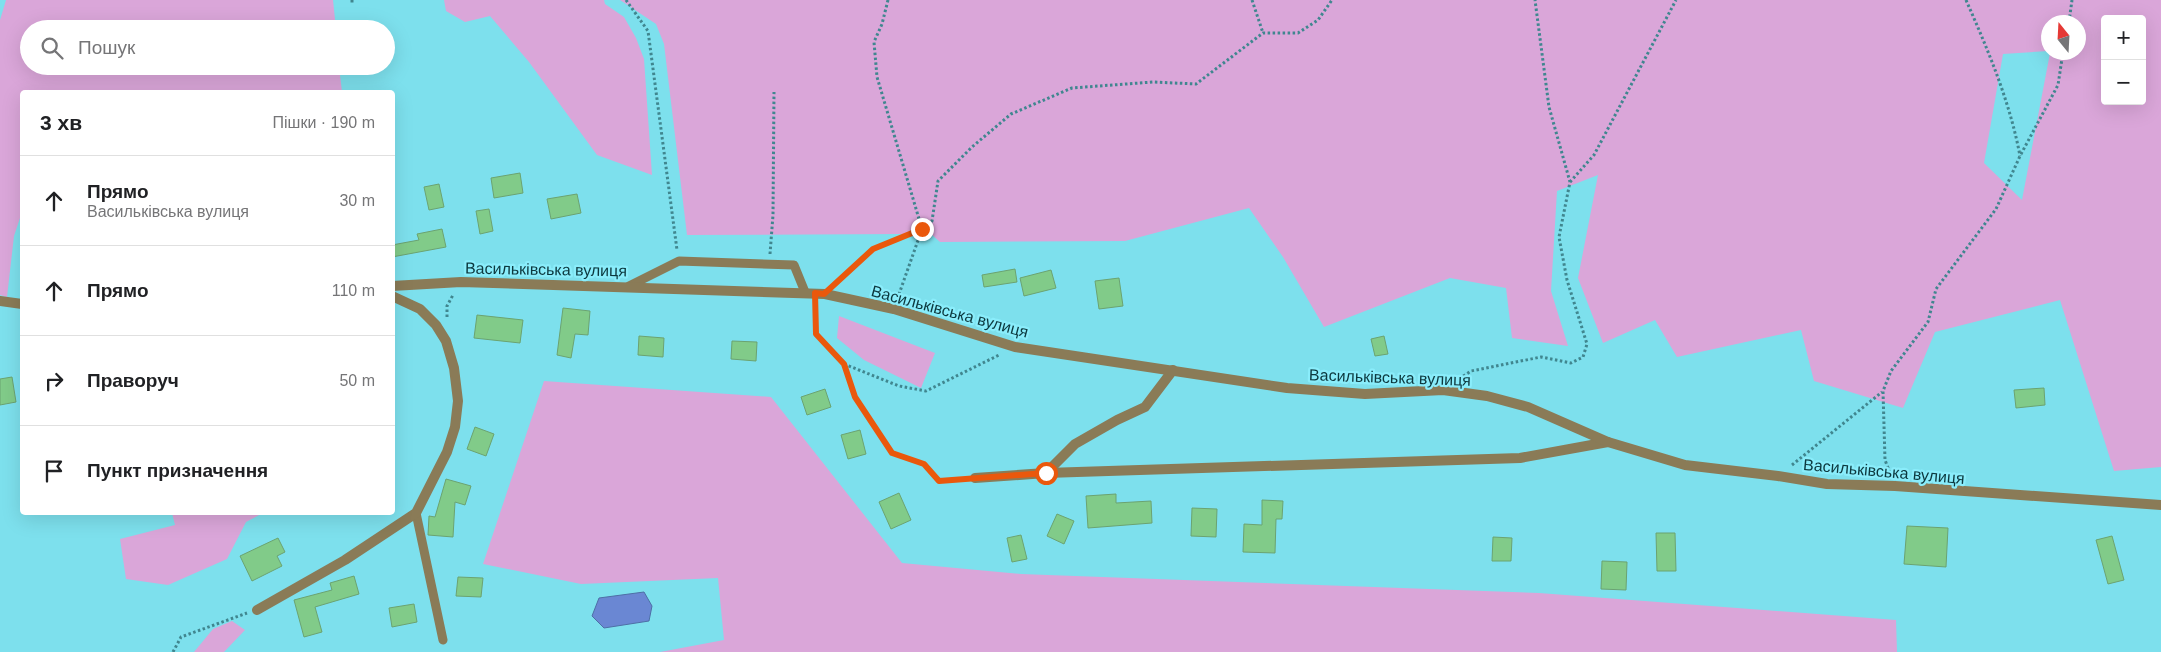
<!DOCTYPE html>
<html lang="uk">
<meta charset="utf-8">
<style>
:root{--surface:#fff;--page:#f2f2f2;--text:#202124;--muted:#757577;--line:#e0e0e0}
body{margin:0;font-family:Arial,sans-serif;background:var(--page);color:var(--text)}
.controls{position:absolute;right:15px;top:15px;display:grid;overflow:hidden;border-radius:5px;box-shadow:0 5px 20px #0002}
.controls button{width:45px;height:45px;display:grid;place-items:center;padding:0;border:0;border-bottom:1px solid var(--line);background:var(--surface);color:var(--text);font:25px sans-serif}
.compass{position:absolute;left:2041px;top:15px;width:45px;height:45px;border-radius:50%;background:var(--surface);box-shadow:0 5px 20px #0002;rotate:342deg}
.stop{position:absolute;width:15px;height:15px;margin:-11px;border:4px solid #ea580c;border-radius:50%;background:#fff}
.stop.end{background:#ea580c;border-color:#fff;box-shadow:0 1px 5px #0008}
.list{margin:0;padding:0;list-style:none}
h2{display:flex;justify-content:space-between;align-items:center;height:65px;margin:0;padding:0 20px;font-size:21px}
h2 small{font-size:16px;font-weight:400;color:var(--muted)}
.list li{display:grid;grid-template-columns:32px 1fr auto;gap:15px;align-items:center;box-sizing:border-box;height:90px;padding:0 20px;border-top:1px solid var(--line)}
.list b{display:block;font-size:19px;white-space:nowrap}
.list p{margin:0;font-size:16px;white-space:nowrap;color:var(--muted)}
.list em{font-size:16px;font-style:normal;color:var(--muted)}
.icon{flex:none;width:28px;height:28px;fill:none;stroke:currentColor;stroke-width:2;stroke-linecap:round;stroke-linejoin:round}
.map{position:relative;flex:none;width:2161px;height:652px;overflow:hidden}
.search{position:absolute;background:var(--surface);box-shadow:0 5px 20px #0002;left:20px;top:20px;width:375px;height:55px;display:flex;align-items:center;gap:12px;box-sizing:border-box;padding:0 18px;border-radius:28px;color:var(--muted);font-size:19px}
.panel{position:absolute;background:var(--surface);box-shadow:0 5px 20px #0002;left:20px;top:90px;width:375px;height:425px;border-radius:5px}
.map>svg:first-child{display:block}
.green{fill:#daa6d9;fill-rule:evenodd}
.water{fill:#6a87d3;stroke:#4e6fa6}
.building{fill:#81cb89;stroke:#6ba371}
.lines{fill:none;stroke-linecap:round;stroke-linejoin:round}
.path{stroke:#40868f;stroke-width:3;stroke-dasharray:2.5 2.5;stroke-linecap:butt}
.service{stroke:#8a7b57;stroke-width:9}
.minor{stroke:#8a7b57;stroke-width:10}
.tertiary{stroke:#8a7b57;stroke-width:10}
.route{stroke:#ea580c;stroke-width:6}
.labels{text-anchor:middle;stroke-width:4.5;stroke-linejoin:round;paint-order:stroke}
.street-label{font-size:16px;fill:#0c383e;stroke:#8aedfb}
</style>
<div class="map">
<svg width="2161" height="652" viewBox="0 0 2161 652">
<rect width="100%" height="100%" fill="#7de0ed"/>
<!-- green -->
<g class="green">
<path d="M 6,0 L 333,0 L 336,29 L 29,29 L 29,66 L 339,66 L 342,92 L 22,92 L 22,212 L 14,236 L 7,297 L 0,295 L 0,20 Z"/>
<path d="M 444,0 L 604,0 L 605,4 L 624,17 L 636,38 L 644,59 L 652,175 L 597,155 L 529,62 L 490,16 L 465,22 L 446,11 Z"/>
<path d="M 620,0 L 2161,0 L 2161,467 L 2114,471 L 2060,300 L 1935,332 L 1903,408 L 1814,381 L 1801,330 L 1677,357 L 1655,320 L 1603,343 L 1578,278 L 1598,175 L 1557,191 L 1551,291 L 1568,346 L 1512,338 L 1506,288 L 1450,278 L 1324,327 L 1283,257 L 1249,208 L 1125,241 L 940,242 L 930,233 L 904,234 L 687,235 L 664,44 L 656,24 ZM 2105,19 L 2142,19 L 2142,101 L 2105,101 ZM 2048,22 L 2078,22 L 2078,52 L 2050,53 L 2022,200 L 1984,163 L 2003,54 L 2048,51 Z"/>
<path d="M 839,316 L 935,353 L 921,388 L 864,360 L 837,338 Z"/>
<path d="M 544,381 L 771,397 L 902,563 L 1021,574 L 1539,593 L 1896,620 L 1897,652 L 660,652 L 724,640 L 718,578 L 581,584 L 483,564 Z"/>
<path d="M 172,513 L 172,512 L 263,513 L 246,522 L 227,559 L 168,585 L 126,579 L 120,539 L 175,525 Z"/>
<path d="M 232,621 L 245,630 L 224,652 L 194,652 L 213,629 Z"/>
</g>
<!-- water -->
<path class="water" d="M 644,592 L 652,606 L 649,621 L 604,628 L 592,616 L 599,598 Z"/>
<!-- building -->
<g class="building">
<path d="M 520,173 L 523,193 L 494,198 L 491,178 Z"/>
<path d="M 439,184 L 444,207 L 429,210 L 424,187 Z"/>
<path d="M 577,194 L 581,213 L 551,219 L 547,199 Z"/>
<path d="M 489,209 L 493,231 L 480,234 L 476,211 Z"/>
<path d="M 442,229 L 446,247 L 392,257 L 392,245 L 419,240 L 417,234 Z"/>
<path d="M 1015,269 L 1017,282 L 984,287 L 982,275 Z"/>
<path d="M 1051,270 L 1056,288 L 1024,296 L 1020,278 Z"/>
<path d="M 1119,278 L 1123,306 L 1099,309 L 1095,281 Z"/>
<path d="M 563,308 L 590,311 L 588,335 L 575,334 L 571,358 L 557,355 Z"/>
<path d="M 477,315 L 523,320 L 520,343 L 474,338 Z"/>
<path d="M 639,336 L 664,338 L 663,357 L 638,355 Z"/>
<path d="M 1384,336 L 1388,354 L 1375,356 L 1371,339 Z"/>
<path d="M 732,341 L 757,342 L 756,361 L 731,359 Z"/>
<path d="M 12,377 L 16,402 L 0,405 L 0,379 Z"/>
<path d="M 2044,388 L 2045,405 L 2016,408 L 2014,390 Z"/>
<path d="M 825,389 L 831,407 L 807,415 L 801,397 Z"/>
<path d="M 475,427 L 494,434 L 486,456 L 467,449 Z"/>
<path d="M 860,430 L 866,454 L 848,459 L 841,435 Z"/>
<path d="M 446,479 L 471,486 L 465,505 L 455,502 L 453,537 L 428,535 L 429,516 L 435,517 Z"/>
<path d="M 899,493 L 911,520 L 891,529 L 879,502 Z"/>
<path d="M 1116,494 L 1116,503 L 1151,501 L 1152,523 L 1088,528 L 1086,496 Z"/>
<path d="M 1262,500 L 1283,501 L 1282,519 L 1276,519 L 1275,553 L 1243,552 L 1244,524 L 1262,525 Z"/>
<path d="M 1192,508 L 1217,509 L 1216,537 L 1191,536 Z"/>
<path d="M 1057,514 L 1074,521 L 1064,544 L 1047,536 Z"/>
<path d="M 1907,526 L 1948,528 L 1946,567 L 1904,564 Z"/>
<path d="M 1656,533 L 1675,533 L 1676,571 L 1657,571 Z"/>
<path d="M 1021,535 L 1027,559 L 1012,562 L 1007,538 Z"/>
<path d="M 2112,536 L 2124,580 L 2108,584 L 2096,540 Z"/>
<path d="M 1493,537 L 1512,538 L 1511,561 L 1492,561 Z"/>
<path d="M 278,538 L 285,552 L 277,556 L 282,566 L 252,581 L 240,556 Z"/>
<path d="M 1602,561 L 1627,562 L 1626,590 L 1601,589 Z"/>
<path d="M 354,576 L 359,594 L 315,607 L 322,632 L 304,637 L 294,600 L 332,590 L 330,583 Z"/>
<path d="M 458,577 L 483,578 L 481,597 L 456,596 Z"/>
<path d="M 414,604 L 417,622 L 392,627 L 389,608 Z"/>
</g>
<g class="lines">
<!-- path -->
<g class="path">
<path d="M 352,0 L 352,5"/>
<path d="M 626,0 L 648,31 L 677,250"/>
<path d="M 888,0 L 882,24 L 874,42 L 877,77 L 922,229 L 898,297"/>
<path d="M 1252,0 L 1263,33"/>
<path d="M 1966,0 C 1988,50 2010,102 2020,156"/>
<path d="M 2069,22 L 2072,0"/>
<path d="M 1570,182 L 1594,155 L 1676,0"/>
<path d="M 770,254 L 773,215 L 774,92"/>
<path d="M 836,283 L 873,249 L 922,229 L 932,221 L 938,181 L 972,147 L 1011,114 L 1072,88 L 1153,82 L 1196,84 L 1263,33 L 1298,33 L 1318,20 L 1332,0"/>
<path d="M 816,305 L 816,334 L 844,364 L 855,397 L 892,453 L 924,464 L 939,481 L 965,479"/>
<path d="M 447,317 L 447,306 L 453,295"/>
<path d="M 844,364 L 899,386 L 926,391 L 999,355"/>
<path d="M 1459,379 L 1471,371 L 1541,357 L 1571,363 L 1583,357 L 1587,344 L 1567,280 L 1559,237 L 1570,182 L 1549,107 L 1535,0"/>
<path d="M 1792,465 L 1882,392"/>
<path d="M 1890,473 L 1885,460 L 1883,391 L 1891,371 L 1928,322 L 1936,289 L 1996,209 L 2020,156 L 2058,85 L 2063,52"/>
<path d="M 173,652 L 181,637 L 247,613"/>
</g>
<!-- service -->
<g class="service">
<path d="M 629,286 L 679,261 L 794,265 L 805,292"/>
<path d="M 416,513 L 443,640"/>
</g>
<!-- minor -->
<g class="minor">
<path d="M 1046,473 L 1075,444 L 1117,420 L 1145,407 L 1173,370"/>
<path d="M 975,478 L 1046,473 L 1520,458 L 1608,442"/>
<path d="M 257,610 L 345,560 L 416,513 L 447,452 L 455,427 L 458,401 L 454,368 L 446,341 L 436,325 L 420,309 L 392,296"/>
</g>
<!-- tertiary -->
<g class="tertiary">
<path d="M 392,286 L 461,282 L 825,294 L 894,309 L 1015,347 L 1287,388 L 1365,394 L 1443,390 L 1487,396 L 1528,407 L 1608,442 L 1685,465 L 1778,476 L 1827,484 L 1895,486 L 2161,505"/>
<path d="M 0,301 L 22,304"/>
</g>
</g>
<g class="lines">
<!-- route -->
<path class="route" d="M 922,229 L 873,249 L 824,294 L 815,293 L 816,334 L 844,364 L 855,397 L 892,453 L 924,464 L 939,481 L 1046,473"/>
</g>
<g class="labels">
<!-- street labels -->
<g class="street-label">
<text transform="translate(546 269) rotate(1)" y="6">Васильківська вулиця</text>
<text transform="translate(950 311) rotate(15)" y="6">Васильківська вулиця</text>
<text transform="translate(1390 377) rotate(2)" y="6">Васильківська вулиця</text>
<text transform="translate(1884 471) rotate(5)" y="6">Васильківська вулиця</text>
</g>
</g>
</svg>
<div class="controls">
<button>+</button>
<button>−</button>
</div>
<svg class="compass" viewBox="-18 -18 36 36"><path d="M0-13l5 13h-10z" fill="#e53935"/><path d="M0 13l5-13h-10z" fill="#757577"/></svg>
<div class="stop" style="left:1046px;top:473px"></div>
<div class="stop end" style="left:922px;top:229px"></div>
<div class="search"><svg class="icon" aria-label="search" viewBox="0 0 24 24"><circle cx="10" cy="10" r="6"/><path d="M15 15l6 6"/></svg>Пошук</div>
<section class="panel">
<h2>3 хв<small>Пішки · 190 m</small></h2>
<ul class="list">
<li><svg class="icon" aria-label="ahead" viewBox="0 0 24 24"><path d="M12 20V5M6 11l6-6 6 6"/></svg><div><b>Прямо</b><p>Васильківська вулиця</p></div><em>30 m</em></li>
<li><svg class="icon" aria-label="ahead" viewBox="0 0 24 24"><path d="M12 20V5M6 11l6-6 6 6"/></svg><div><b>Прямо</b></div><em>110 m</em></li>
<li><svg class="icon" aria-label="right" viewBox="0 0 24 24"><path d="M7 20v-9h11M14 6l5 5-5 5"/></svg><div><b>Праворуч</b></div><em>50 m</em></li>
<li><svg class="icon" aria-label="arrive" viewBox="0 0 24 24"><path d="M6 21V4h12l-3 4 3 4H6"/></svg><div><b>Пункт призначення</b></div></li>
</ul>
</section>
</div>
